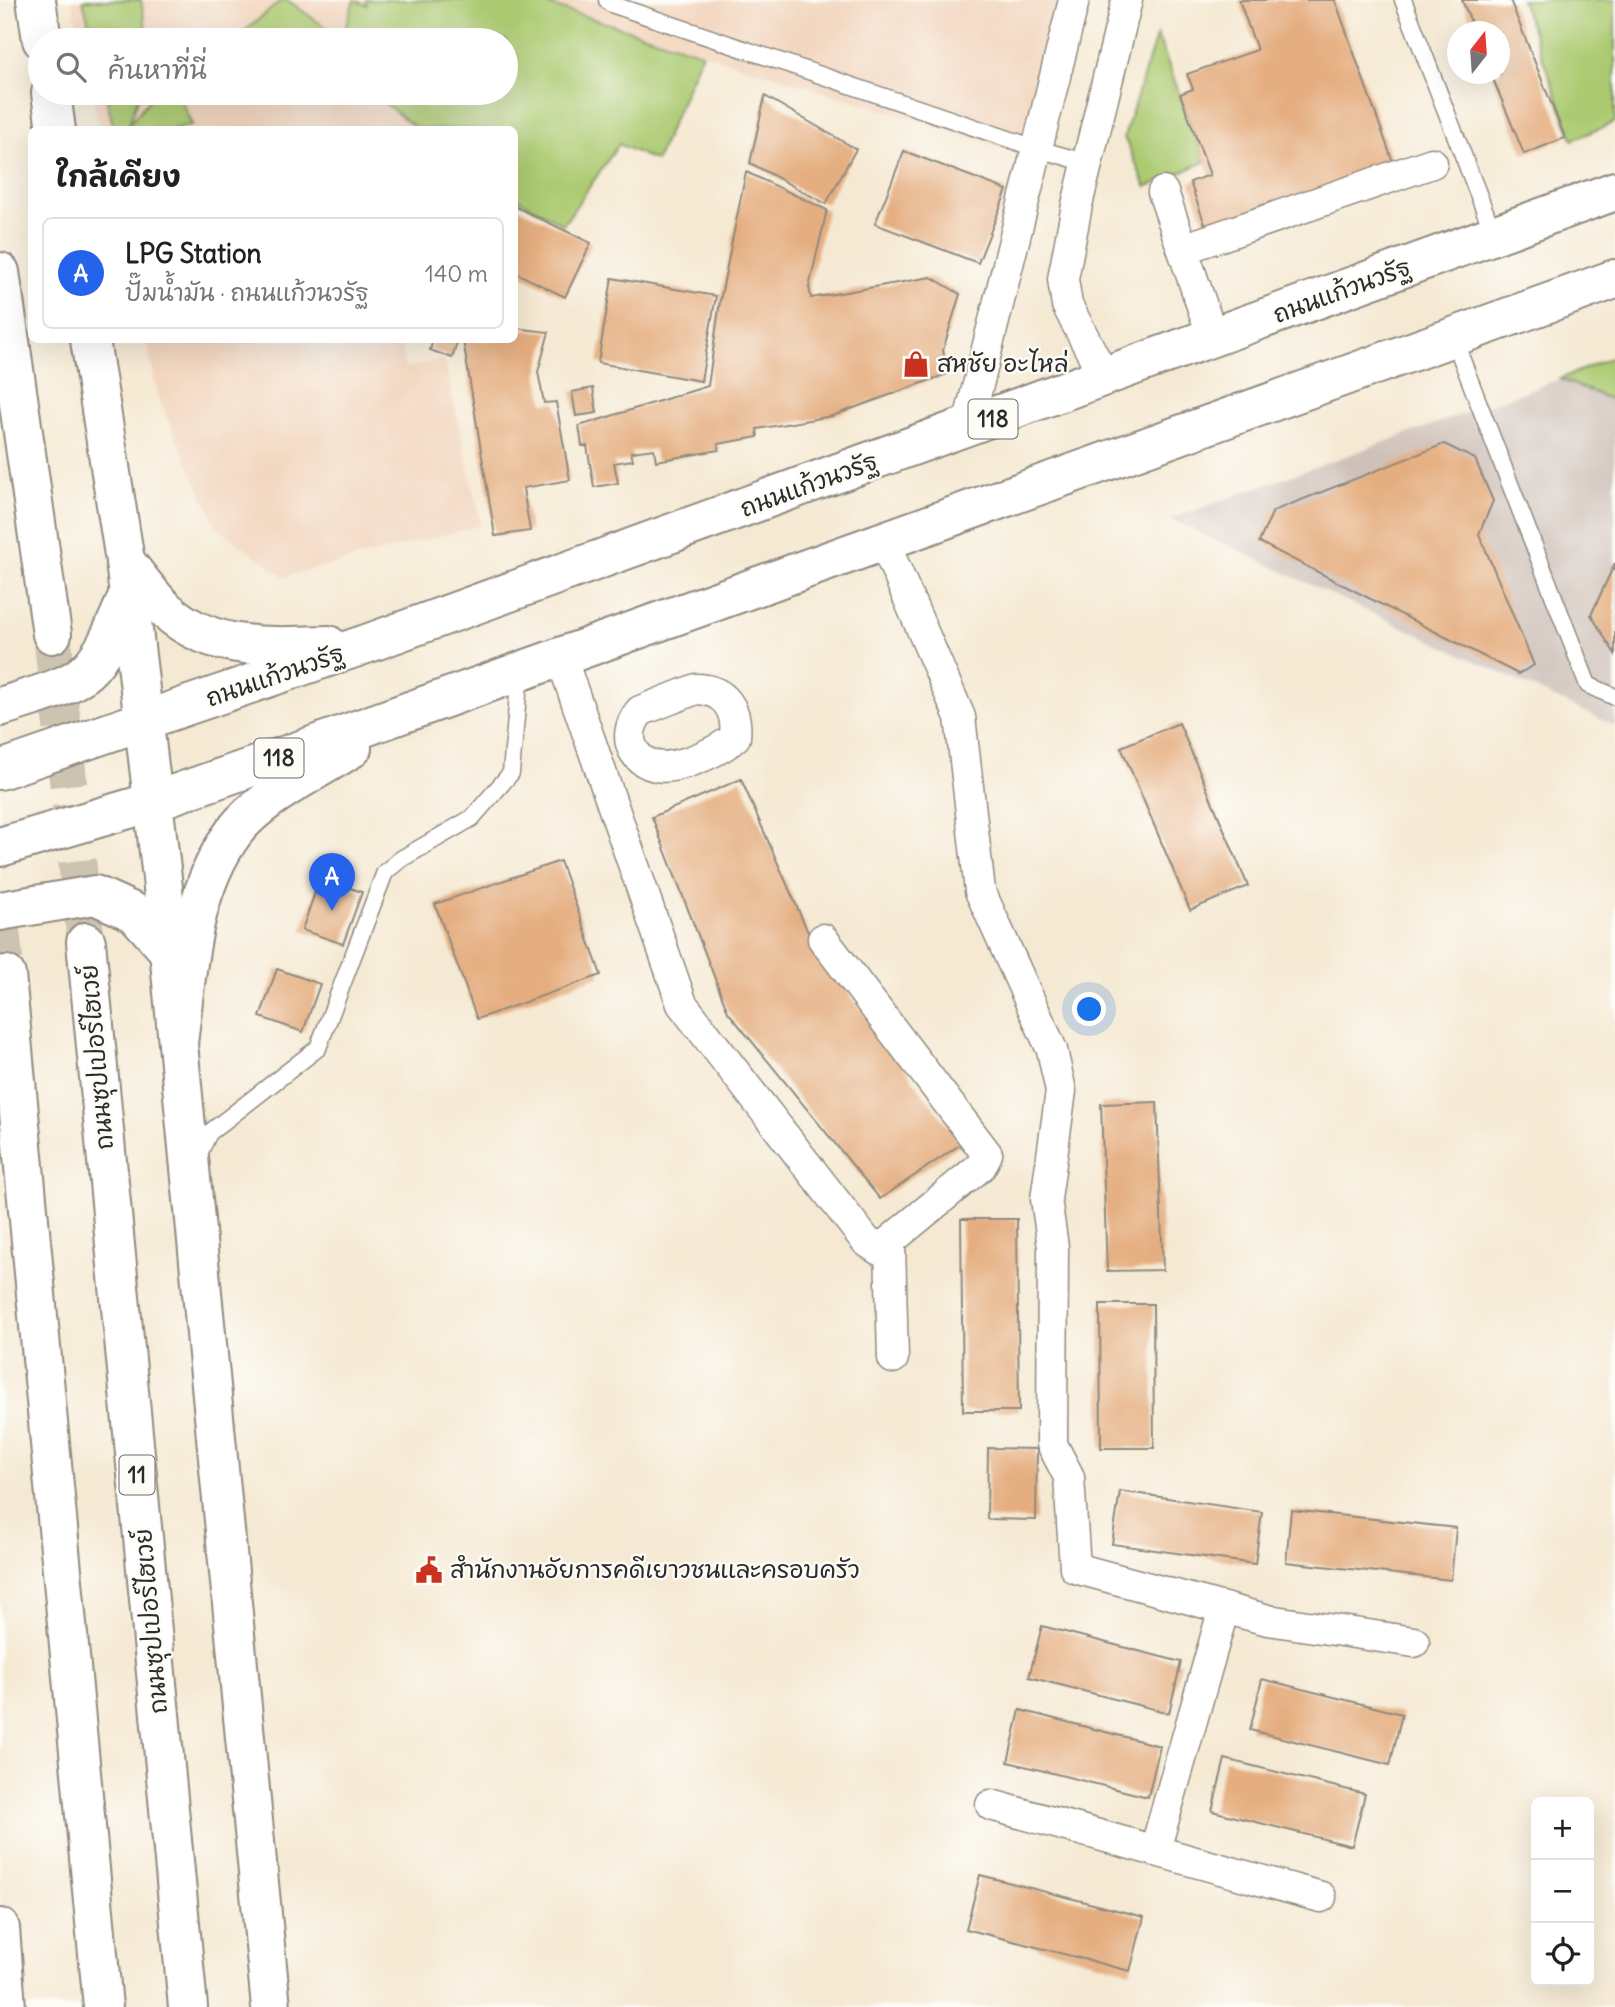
<!DOCTYPE html>
<html lang="th">
<meta charset="utf-8">
<style>
:root{--surface:#fff;--page:#f2f2f2;--text:#202124;--muted:#757577;--line:#e0e0e0;--accent:#2563eb}
body{margin:0;font-family:Delius,"Playpen Sans Thai",sans-serif;background:var(--page);color:var(--text)}
.controls{position:absolute;right:21px;bottom:21px;display:grid;overflow:hidden;border-radius:10px;box-shadow:0 7px 28px #0002}
.controls button{width:63px;height:63px;display:grid;place-items:center;padding:0;border:0;border-bottom:2px solid var(--line);background:var(--surface);color:var(--text);font:35px sans-serif}
.compass{position:absolute;left:1447px;top:21px;width:63px;height:63px;border-radius:50%;background:var(--surface);box-shadow:0 7px 28px #0002;rotate:17deg}
.you{position:absolute;left:1090px;top:1010px;width:24px;height:24px;margin:-18px;border:5px solid #fff;border-radius:50%;background:#1a73e8;box-shadow:0 0 0 10px #1a73e833}
.badge{display:grid;place-items:center;width:46px;height:46px;border-radius:50%;background:var(--accent);color:#fff;font-size:23px;font-weight:700}
.pin{position:absolute;translate:-50% -58px;filter:drop-shadow(0 2px 4px #0008)}
.pin::after{content:'';position:absolute;top:37px;width:24px;height:21px;background:inherit;clip-path:polygon(0 0,100% 0,50% 100%)}
.list{margin:0;padding:0;list-style:none}
h2{display:flex;justify-content:space-between;align-items:center;height:91px;margin:0;padding:0 28px;font-size:30px}
h2 small{font-size:23px;font-weight:400;color:var(--muted)}
.list li{display:grid;grid-template-columns:46px 1fr auto;gap:21px;align-items:center;box-sizing:border-box;height:112px;margin:0 14px 14px;padding:0 14px;border:2px solid var(--line);border-radius:10px}
.list b{display:block;font-size:26px;white-space:nowrap}
.list p{margin:0;font-size:23px;white-space:nowrap;color:var(--muted)}
.list em{font-size:23px;font-style:normal;color:var(--muted)}
.icon{flex:none;width:38px;height:38px;fill:none;stroke:currentColor;stroke-width:2;stroke-linecap:round;stroke-linejoin:round}
.map{position:relative;flex:none;width:1615px;height:2007px;overflow:hidden}
.search{position:absolute;background:var(--surface);box-shadow:0 7px 28px #0002;left:28px;top:28px;width:490px;height:77px;display:flex;align-items:center;gap:18px;box-sizing:border-box;padding:0 24px;border-radius:38px;color:var(--muted);font-size:26px}
.panel{position:absolute;background:var(--surface);box-shadow:0 7px 28px #0002;left:28px;top:126px;width:490px;height:217px;border-radius:10px}
.map>svg:first-child{display:block}
.built{fill:#f2d5be}
.industrial{fill:#cfc1ba}
.green{fill:#acca71;stroke:#6c7a4e;stroke-width:2}
.building{fill:#e5ae80}
.lines{fill:none;stroke-linecap:round;stroke-linejoin:round}
.highway-tunnel{stroke:#cdc3b1;stroke-width:38;stroke-dasharray:38 19;stroke-linecap:butt}
.lane-casing{stroke:#908a7f;stroke-width:19}
.street-casing{stroke:#908a7f;stroke-width:33}
.secondary-casing{stroke:#908a7f;stroke-width:42}
.primary-casing{stroke:#908a7f;stroke-width:42}
.highway-casing{stroke:#908a7f;stroke-width:42}
.lane{stroke:#fff;stroke-width:16}
.street{stroke:#fff;stroke-width:30}
.secondary{stroke:#fff;stroke-width:38}
.primary{stroke:#fff;stroke-width:38}
.highway{stroke:#fff;stroke-width:38}
.labels{text-anchor:middle;stroke-width:5;stroke-linejoin:round;paint-order:stroke}
.shield{fill:#fdfcf7;stroke:#6a6a68;stroke-width:2}
.shield-label{font-size:23px;font-weight:bold;fill:#2b2b2b}
.street-label{font-size:24px;fill:#2b2b2b;stroke:#fdfcf7}
.poi-label{font-size:24px;fill:#2b2b2b;stroke:#fdfcf7;text-anchor:start}
</style>
<div class="map">
<svg width="1615" height="2007" viewBox="0 0 1615 2007">
<rect width="100%" height="100%" fill="#fdfcf7"/>
<filter id="ink" filterUnits="userSpaceOnUse"><feTurbulence type="fractalNoise" baseFrequency=".0143" numOctaves="2"/><feDisplacementMap in="SourceGraphic" scale="14" xChannelSelector="R" yChannelSelector="G"/><feConvolveMatrix kernelMatrix="1 2 1 2 8 2 1 2 1" color-interpolation-filters="sRGB"/></filter>
<filter id="wash" filterUnits="userSpaceOnUse"><feTurbulence type="fractalNoise" baseFrequency=".00686" numOctaves="4" result="noise"/><feDisplacementMap in="SourceGraphic" scale="28" xChannelSelector="R" yChannelSelector="G"/><feGaussianBlur stdDeviation="1.57" result="paint"/><feColorMatrix in="noise" values="0 0 0 0 0 0 0 0 0 0 0 0 0 0 0 0 0 1.4 0 .05"/><feComposite in="paint" operator="in"/></filter>
<g filter="url(#wash)">
<rect width="100%" height="100%" fill="#f5e9d3"/>
<!-- built -->
<g class="built">
<path d="M 72,0 L 366,0 L 368,40 L 80,40 Z"/>
<path d="M 533,0 L 1064,0 L 1027,155 Z"/>
<path d="M 92,93 L 372,93 L 417,129 L 100,129 Z"/>
<path d="M 146,340 L 401,340 L 405,368 L 444,358 L 481,525 L 284,577 L 217,527 L 159,399 Z"/>
</g>
<!-- industrial -->
<path class="industrial" d="M 1560,379 L 1615,401 L 1615,726 L 1170,519 Z"/>
<!-- green -->
<g class="green">
<path d="M 83,0 L 141,0 L 148,40 L 93,40 Z"/>
<path d="M 282,0 L 287,0 L 342,39 L 354,0 L 367,5 L 366,0 L 533,0 L 702,53 L 656,161 L 619,144 L 563,225 L 515,197 L 514,130 L 417,129 L 372,93 L 506,93 L 506,40 L 234,40 Z"/>
<path d="M 1521,0 L 1615,0 L 1615,122 L 1573,140 Z"/>
<path d="M 1157,34 L 1205,162 L 1146,187 L 1124,137 Z"/>
<path d="M 105,93 L 140,93 L 129,124 L 155,93 L 178,93 L 192,125 L 171,129 L 114,129 Z"/>
<path d="M 1615,356 L 1615,401 L 1560,379 Z"/>
</g>
<g id="blocks">
<!-- building -->
<g class="building">
<path d="M 1239,0 L 1335,0 L 1395,168 L 1208,233 L 1190,182 L 1210,175 L 1180,94 L 1193,89 L 1187,74 L 1257,50 Z"/>
<path d="M 1462,0 L 1510,0 L 1565,138 L 1524,154 L 1491,74 L 1500,74 L 1500,32 L 1475,32 Z"/>
<path d="M 765,96 L 856,149 L 826,204 L 750,163 Z"/>
<path d="M 904,151 L 1007,190 L 978,263 L 875,224 Z"/>
<path d="M 746,172 L 827,210 L 809,287 L 811,298 L 931,277 L 960,294 L 943,350 L 947,374 L 832,416 L 757,429 L 758,437 L 718,444 L 719,450 L 656,461 L 654,449 L 631,452 L 633,460 L 614,463 L 618,483 L 594,487 L 587,446 L 582,446 L 579,426 L 708,386 L 720,301 Z"/>
<path d="M 514,206 L 591,243 L 565,297 L 514,272 Z"/>
<path d="M 612,278 L 716,296 L 701,381 L 598,363 Z"/>
<path d="M 514,328 L 549,332 L 538,372 L 544,403 L 556,402 L 570,480 L 523,488 L 530,531 L 495,536 L 463,340 L 514,340 Z"/>
<path d="M 433,340 L 458,340 L 452,358 L 430,350 Z"/>
<path d="M 593,388 L 597,413 L 576,416 L 572,392 Z"/>
<path d="M 1444,444 L 1475,459 L 1493,501 L 1479,534 L 1534,665 L 1518,674 L 1259,542 L 1273,511 Z"/>
<path d="M 1615,563 L 1615,654 L 1591,615 Z"/>
<path d="M 1179,723 L 1248,886 L 1190,910 L 1121,747 Z"/>
<path d="M 741,779 L 814,946 L 961,1144 L 880,1199 L 728,1012 L 652,817 Z"/>
<path d="M 560,861 L 601,975 L 477,1019 L 435,904 Z"/>
<path d="M 320,878 L 362,892 L 343,944 L 302,930 Z"/>
<path d="M 277,969 L 320,984 L 303,1032 L 260,1017 Z"/>
<path d="M 1157,1102 L 1163,1270 L 1107,1271 L 1101,1104 Z"/>
<path d="M 961,1219 L 1017,1219 L 1019,1411 L 963,1411 Z"/>
<path d="M 1100,1304 L 1153,1304 L 1154,1448 L 1101,1448 Z"/>
<path d="M 988,1448 L 1037,1449 L 1036,1520 L 987,1519 Z"/>
<path d="M 1120,1491 L 1262,1512 L 1255,1564 L 1112,1544 Z"/>
<path d="M 1291,1510 L 1456,1528 L 1451,1580 L 1286,1562 Z"/>
<path d="M 1042,1626 L 1181,1662 L 1169,1713 L 1029,1677 Z"/>
<path d="M 1262,1679 L 1402,1714 L 1390,1765 L 1250,1730 Z"/>
<path d="M 1020,1710 L 1160,1746 L 1148,1797 L 1008,1762 Z"/>
<path d="M 1225,1759 L 1365,1794 L 1352,1846 L 1212,1811 Z"/>
<path d="M 980,1875 L 1144,1917 L 1130,1971 L 966,1929 Z"/>
</g>
</g>
</g>
<g filter="url(#ink)">
<use href="#blocks" fill-opacity="0" stroke="#908a7f" stroke-width="2"/>
<g class="lines">
<!-- highway-tunnel -->
<g class="highway-tunnel">
<path d="M 52,634 L 86,942"/>
<path d="M 0,923 L 6,975"/>
</g>
<defs>
<g id="lane">
<path d="M 607,0 L 611,4 L 1038,149 L 1088,163"/>
<path d="M 1403,0 L 1494,235"/>
<path d="M 1453,337 L 1588,685 L 1615,697"/>
<path d="M 197,1158 L 209,1133 L 318,1048 L 385,872 L 401,859 L 472,818 L 511,773 L 520,672"/>
</g>
<g id="street">
<path d="M 1163,192 L 1213,338"/>
<path d="M 1183,249 L 1432,163"/>
<path d="M 1105,378 L 1067,305 L 1063,279 L 1077,205 L 1127,0"/>
<path d="M 967,429 L 1074,0"/>
<path d="M 884,542 L 960,717 L 980,891 L 1052,1050 L 1061,1091 L 1046,1199 L 1053,1247 L 1052,1444 L 1069,1477 L 1075,1568 L 1268,1620 L 1414,1642"/>
<path d="M 561,657 L 682,1004 L 866,1241 L 879,1250 L 981,1166 L 987,1154 L 823,939"/>
<path d="M 696,689 C 725,689 738,710 735,737 C 721,750 691,763 672,766 C 639,772 616,741 640,711 Z"/>
<path d="M 890,1244 L 893,1358"/>
<path d="M 991,1805 L 1321,1897"/>
<path d="M 1155,1850 L 1224,1608"/>
</g>
<g id="secondary">
<path d="M 36,0 L 42,40"/>
<path d="M 51,93 L 56,130"/>
<path d="M 90,340 L 125,561 L 162,878 L 271,2007"/>
<path d="M 0,707 C 85,680 92,684 127,598"/>
<path d="M 0,911 L 95,895 L 135,913 L 168,950"/>
<path d="M 0,1928 L 6,2007"/>
</g>
<g id="primary">
<path d="M 125,561 C 136,575 147,590 159,603 C 204,652 268,647 328,645"/>
<path d="M 0,770 L 369,643 L 1615,191"/>
<path d="M 0,847 L 152,802 L 298,751 L 1615,279"/>
<path d="M 178,1043 C 187,973 190,891 234,832 C 259,798 316,771 352,748"/>
</g>
<g id="highway">
<path d="M 0,272 L 52,634"/>
<path d="M 86,942 L 188,2007"/>
<path d="M 6,975 L 103,2007"/>
</g>
</defs>
<!-- lane casing -->
<use href="#lane" class="lane-casing"/>
<!-- street casing -->
<use href="#street" class="street-casing"/>
<!-- secondary casing -->
<use href="#secondary" class="secondary-casing"/>
<!-- primary casing -->
<use href="#primary" class="primary-casing"/>
<!-- highway casing -->
<use href="#highway" class="highway-casing"/>
<!-- lane -->
<use href="#lane" class="lane"/>
<!-- street -->
<use href="#street" class="street"/>
<!-- secondary -->
<use href="#secondary" class="secondary"/>
<!-- primary -->
<use href="#primary" class="primary"/>
<!-- highway -->
<use href="#highway" class="highway"/>
</g>
</g>
<!-- icons -->
<defs>
<symbol id="shop-bare" viewBox="-9 -9 18 18"><path d="M-5-2.5h2.3a2.7 3.5 0 0 1 5.4 0H5L5.5 6h-11ZM-1.5-2.5h3a1.5 2.3 0 0 0-3 0Z" fill="#c8321e" stroke="#fdfcf7" stroke-width="2.5" paint-order="stroke"/></symbol>
<symbol id="civic-bare" viewBox="-9 -9 18 18"><path d="M-.6-6.5H3V-4.5H.6V-3L4-1V1h2V6H-6V1h2V-1L-.6-3ZM-1.2 2.5V6h2.4V2.5Z" fill="#c8321e" stroke="#fdfcf7" stroke-width="2.5" paint-order="stroke"/></symbol>
</defs>
<g fill-rule="evenodd">
<use href="#shop-bare" x="897" y="345" width="38" height="38"/>
<use href="#civic-bare" x="410" y="1551" width="38" height="38"/>
</g>
<g class="labels">
<!-- shield labels -->
<g class="shield">
<rect x="968.5" y="399.5" width="49" height="39" rx="5"/>
<rect x="254.5" y="738.5" width="49" height="39" rx="5"/>
<rect x="119.5" y="1455.5" width="35" height="39" rx="5"/>
</g>
<g class="shield-label">
<text x="993" y="427">118</text>
<text x="279" y="766">118</text>
<text x="137" y="1483">11</text>
</g>
<!-- street labels -->
<g class="street-label">
<text transform="translate(1342 291) rotate(-20)" y="8">ถนนแก้วนวรัฐ</text>
<text transform="translate(809 485) rotate(-20)" y="8">ถนนแก้วนวรัฐ</text>
<text transform="translate(275 676) rotate(-19)" y="8">ถนนแก้วนวรัฐ</text>
<text transform="translate(97 1057) rotate(-95)" y="8">ถนนซุปเปอร์ไฮเวย์</text>
<text transform="translate(151 1621) rotate(-95)" y="8">ถนนซุปเปอร์ไฮเวย์</text>
</g>
<!-- poi labels -->
<g class="poi-label">
<text x="937" y="372">สหชัย อะไหล่</text>
<text x="450" y="1578">สำนักงานอัยการคดีเยาวชนและครอบครัว</text>
</g>
</g>
</svg>
<div class="controls">
<button>+</button>
<button>−</button>
<button><svg class="icon" aria-label="locate" viewBox="0 0 24 24"><circle cx="12" cy="12" r="6"/><path d="M12 2v4M12 18v4M2 12h4M18 12h4"/></svg></button>
</div>
<svg class="compass" viewBox="-18 -18 36 36"><path d="M0-13l5 13h-10z" fill="#e53935"/><path d="M0 13l5-13h-10z" fill="#757577"/></svg>
<div class="you"></div>
<div class="pin badge" style="left:332px;top:911px">A</div>
<div class="search"><svg class="icon" aria-label="search" viewBox="0 0 24 24"><circle cx="10" cy="10" r="6"/><path d="M15 15l6 6"/></svg>ค้นหาที่นี่</div>
<section class="panel">
<h2>ใกล้เคียง<small></small></h2>
<ul class="list">
<li><span class="badge">A</span><div><b>LPG Station</b><p>ปั๊มน้ำมัน · ถนนแก้วนวรัฐ</p></div><em>140 m</em></li>
</ul>
</section>
</div>
